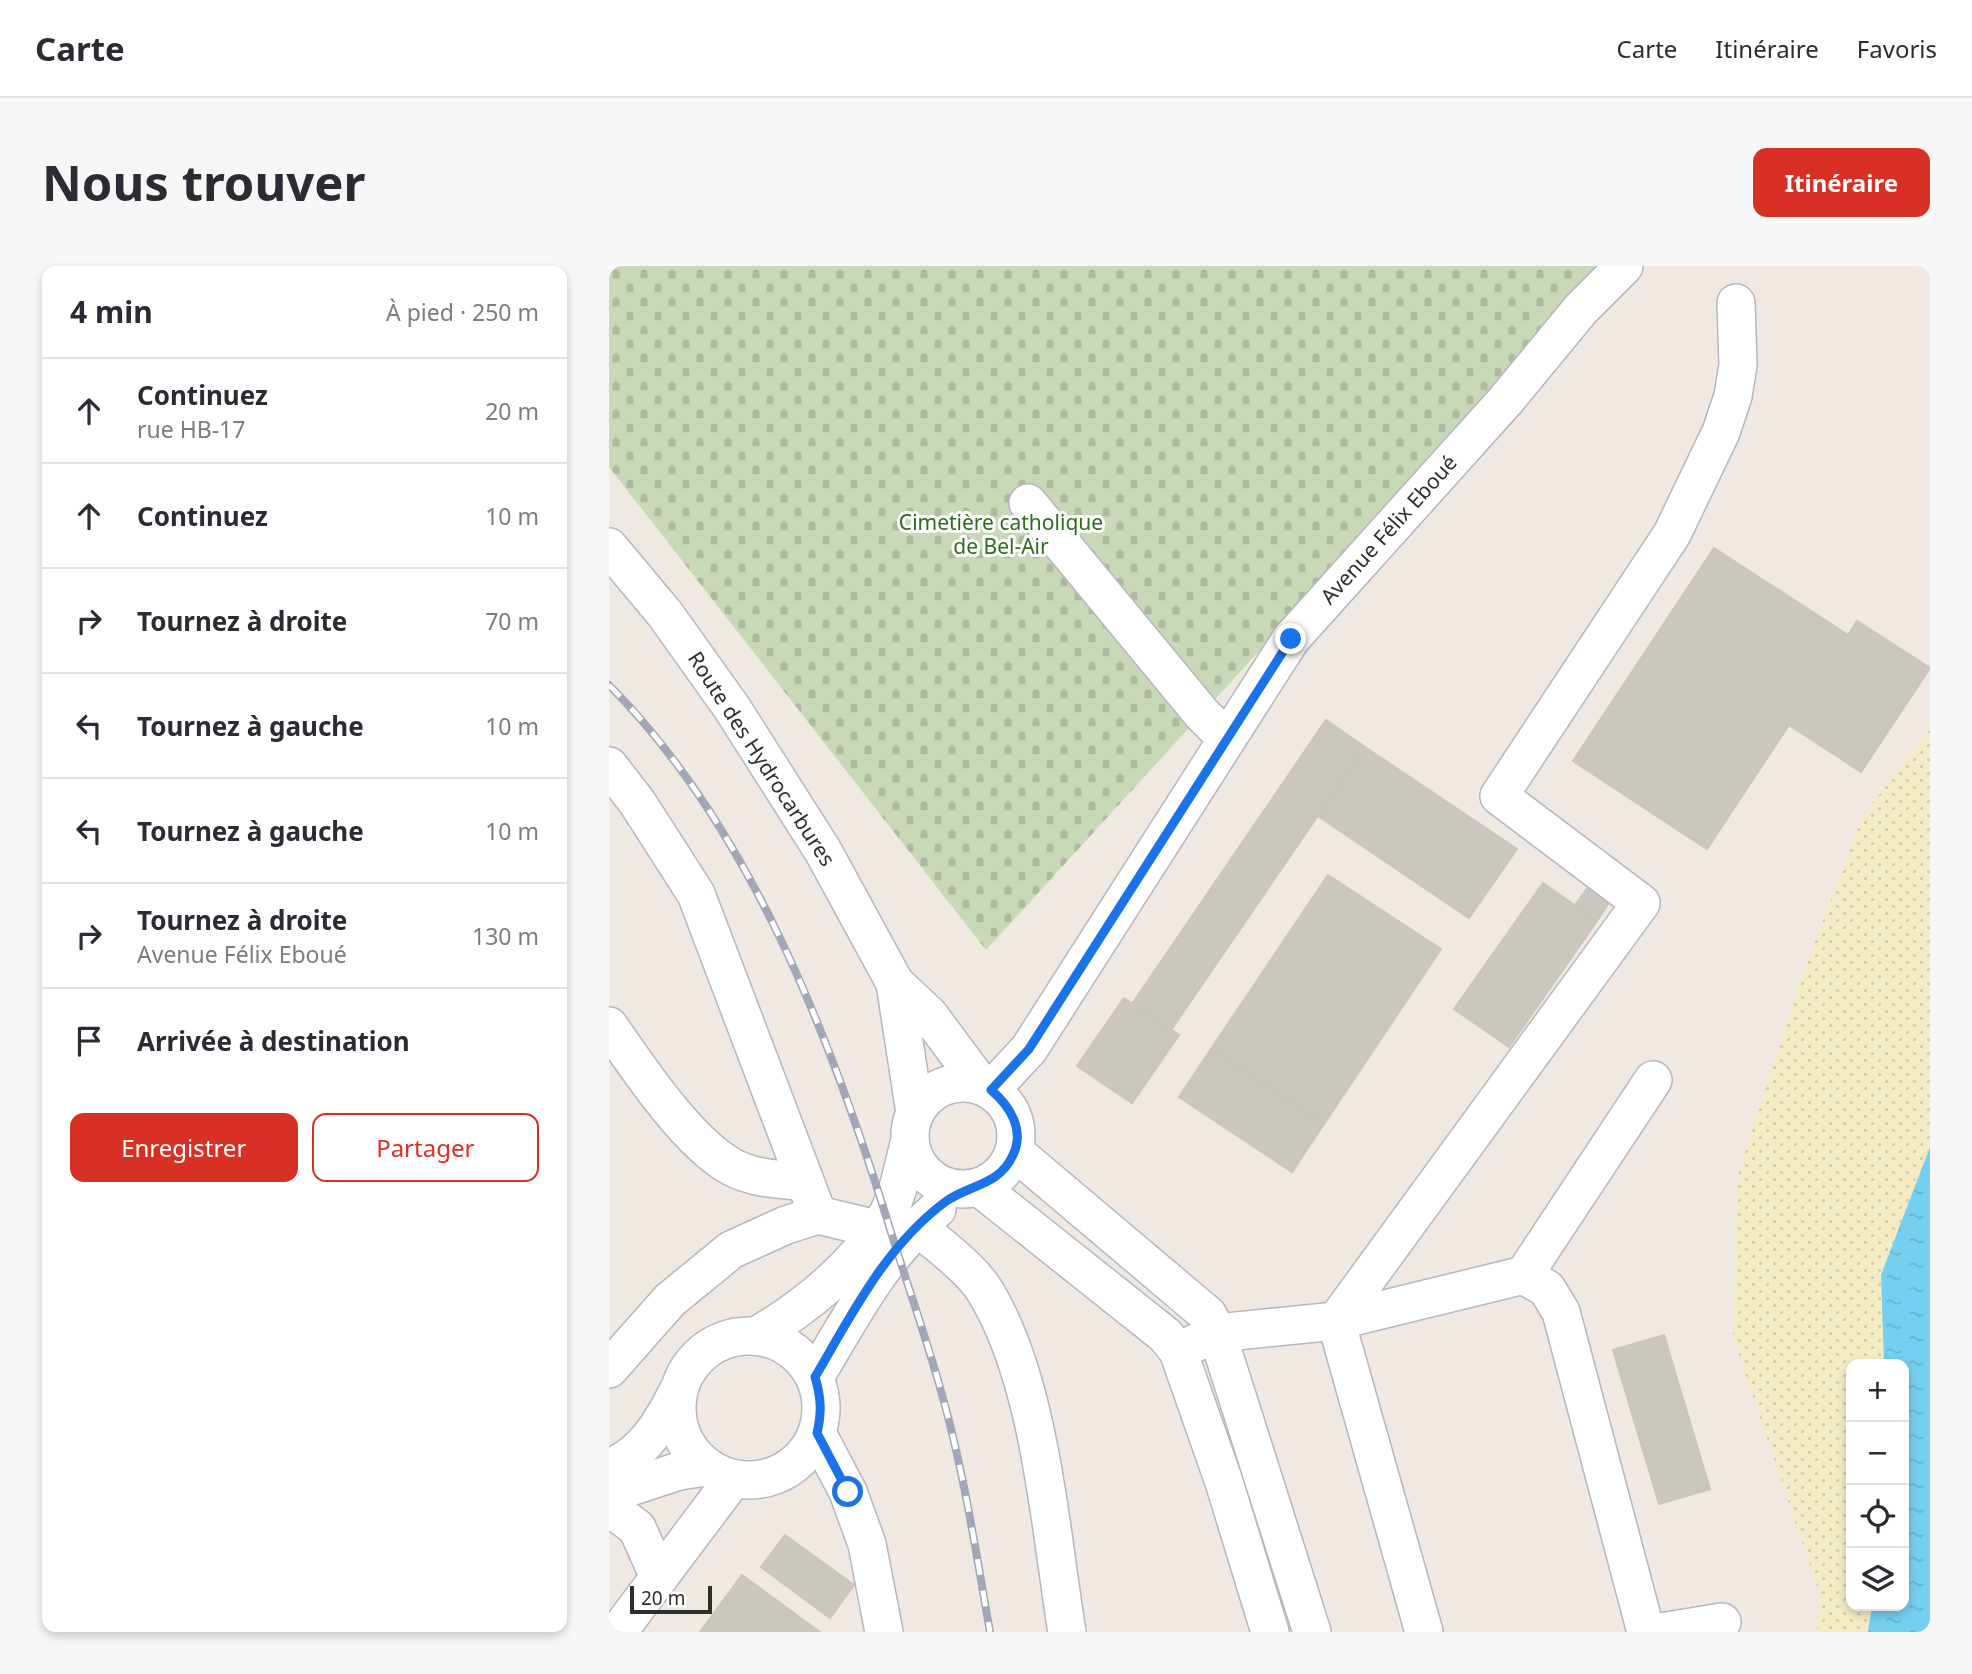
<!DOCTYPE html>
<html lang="fr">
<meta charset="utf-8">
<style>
:root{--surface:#fff;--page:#f7f7f7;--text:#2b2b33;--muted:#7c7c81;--line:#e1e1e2;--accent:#d93025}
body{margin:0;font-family:"Noto Sans",sans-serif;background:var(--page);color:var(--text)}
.controls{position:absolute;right:21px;bottom:21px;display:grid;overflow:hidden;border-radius:14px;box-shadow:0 4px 10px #0003}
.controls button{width:63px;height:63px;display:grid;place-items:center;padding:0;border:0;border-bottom:2px solid var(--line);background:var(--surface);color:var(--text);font:35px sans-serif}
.scale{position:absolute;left:21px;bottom:18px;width:82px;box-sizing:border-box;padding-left:7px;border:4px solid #2e2e2e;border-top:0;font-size:19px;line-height:24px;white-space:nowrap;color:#2e2e2e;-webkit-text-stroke:5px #fff;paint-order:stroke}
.stop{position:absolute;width:21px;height:21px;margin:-16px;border:5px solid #1a73e8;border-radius:50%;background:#fff}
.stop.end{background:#1a73e8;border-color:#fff;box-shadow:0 2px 7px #0008}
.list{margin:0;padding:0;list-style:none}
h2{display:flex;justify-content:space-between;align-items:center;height:91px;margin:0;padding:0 28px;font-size:30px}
h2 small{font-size:23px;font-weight:400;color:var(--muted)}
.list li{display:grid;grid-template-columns:46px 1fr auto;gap:21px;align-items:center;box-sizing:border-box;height:105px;padding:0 28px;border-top:2px solid var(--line)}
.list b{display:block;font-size:26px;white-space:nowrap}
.list p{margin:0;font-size:23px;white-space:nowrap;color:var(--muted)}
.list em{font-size:23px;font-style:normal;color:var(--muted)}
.actions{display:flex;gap:14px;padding:21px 28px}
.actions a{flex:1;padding:16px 0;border:2px solid var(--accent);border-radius:14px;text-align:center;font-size:24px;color:var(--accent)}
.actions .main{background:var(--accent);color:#fff}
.icon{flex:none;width:38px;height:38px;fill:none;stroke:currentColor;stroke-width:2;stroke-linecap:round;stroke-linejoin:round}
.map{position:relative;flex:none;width:1321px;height:1366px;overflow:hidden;border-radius:14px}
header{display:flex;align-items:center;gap:42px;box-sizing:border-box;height:98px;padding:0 35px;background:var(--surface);border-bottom:2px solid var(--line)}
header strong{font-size:33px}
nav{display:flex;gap:38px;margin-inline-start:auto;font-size:24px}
.intro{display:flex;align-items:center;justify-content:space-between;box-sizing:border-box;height:168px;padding:0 42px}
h1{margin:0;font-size:49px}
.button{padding:18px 32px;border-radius:14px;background:var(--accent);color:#fff;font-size:24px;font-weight:700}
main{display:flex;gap:42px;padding:0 42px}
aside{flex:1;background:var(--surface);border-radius:14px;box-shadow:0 4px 10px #0003}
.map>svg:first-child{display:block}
.sand{fill:url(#sand-dots)}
.cemetery{fill:url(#cemetery-stones)}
.water{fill:url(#water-ripples)}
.building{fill:#cbc7bf;stroke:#cbc5ba;stroke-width:2}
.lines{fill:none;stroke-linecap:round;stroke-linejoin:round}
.minor-casing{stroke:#b4b7c1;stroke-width:40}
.minor{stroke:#fff;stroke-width:37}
.rail-casing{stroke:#a3a6b8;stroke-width:8}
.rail{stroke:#fff;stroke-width:5;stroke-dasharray:16;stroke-linecap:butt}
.route{stroke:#1a73e8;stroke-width:9}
.labels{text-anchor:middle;stroke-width:6;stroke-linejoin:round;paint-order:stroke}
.park-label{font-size:21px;fill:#2c6e1b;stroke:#fff}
.street-label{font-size:21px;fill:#2e2e2e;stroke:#fff}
</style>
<header>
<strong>Carte</strong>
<nav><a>Carte</a><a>Itinéraire</a><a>Favoris</a></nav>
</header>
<div class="intro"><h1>Nous trouver</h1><a class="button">Itinéraire</a></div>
<main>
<aside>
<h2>4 min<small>À pied · 250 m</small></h2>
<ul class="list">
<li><svg class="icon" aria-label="ahead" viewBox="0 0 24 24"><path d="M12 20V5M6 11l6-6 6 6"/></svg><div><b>Continuez</b><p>rue HB-17</p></div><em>20 m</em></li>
<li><svg class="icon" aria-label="ahead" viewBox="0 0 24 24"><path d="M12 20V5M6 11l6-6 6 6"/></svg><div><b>Continuez</b></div><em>10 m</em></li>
<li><svg class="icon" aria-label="right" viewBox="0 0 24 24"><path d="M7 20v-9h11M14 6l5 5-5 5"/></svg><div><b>Tournez à droite</b></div><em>70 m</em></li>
<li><svg class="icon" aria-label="left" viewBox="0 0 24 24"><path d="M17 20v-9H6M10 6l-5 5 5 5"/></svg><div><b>Tournez à gauche</b></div><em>10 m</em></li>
<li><svg class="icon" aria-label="left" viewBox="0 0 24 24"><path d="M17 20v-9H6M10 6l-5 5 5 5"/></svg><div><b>Tournez à gauche</b></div><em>10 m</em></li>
<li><svg class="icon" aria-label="right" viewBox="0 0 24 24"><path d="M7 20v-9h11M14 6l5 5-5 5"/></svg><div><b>Tournez à droite</b><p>Avenue Félix Eboué</p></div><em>130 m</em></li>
<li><svg class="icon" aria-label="arrive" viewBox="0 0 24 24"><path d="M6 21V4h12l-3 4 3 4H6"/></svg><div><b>Arrivée à destination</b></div></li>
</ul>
<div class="actions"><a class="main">Enregistrer</a><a>Partager</a></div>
</aside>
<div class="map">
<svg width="1321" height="1366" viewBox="0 0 1321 1366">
<defs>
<pattern id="sand-dots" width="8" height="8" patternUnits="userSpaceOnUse" patternTransform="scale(1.75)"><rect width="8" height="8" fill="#f3ecc5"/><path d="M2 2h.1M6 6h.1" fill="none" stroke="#d1cbaa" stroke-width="1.8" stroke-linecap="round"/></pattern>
<pattern id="cemetery-stones" width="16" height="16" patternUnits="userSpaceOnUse" patternTransform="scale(1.75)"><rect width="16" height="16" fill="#c8d9b8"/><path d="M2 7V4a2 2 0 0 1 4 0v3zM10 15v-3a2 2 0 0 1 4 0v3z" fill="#acbb9e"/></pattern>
<pattern id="water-ripples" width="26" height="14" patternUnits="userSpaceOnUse" patternTransform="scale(1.75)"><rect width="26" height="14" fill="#75cff0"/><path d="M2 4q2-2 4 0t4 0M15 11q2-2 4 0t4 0" fill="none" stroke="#66b2ce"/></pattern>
</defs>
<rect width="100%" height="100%" fill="#efe9e1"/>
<!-- sand -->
<path class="sand" d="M 1321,463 L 1321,881 L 1273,1009 L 1275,1098 L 1242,1098 L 1242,1340 L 1263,1340 L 1259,1366 L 1208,1366 L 1211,1329 L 1124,1071 L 1129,909 L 1190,718 L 1253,551 Z"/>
<!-- cemetery -->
<path class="cemetery" d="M 0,0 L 1002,0 L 377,684 L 0,201 Z"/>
<!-- water -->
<path class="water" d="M 1321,881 L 1321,1366 L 1259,1366 L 1263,1340 L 1295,1340 L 1295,1098 L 1275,1098 L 1272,1009 Z"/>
<!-- building -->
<g class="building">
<path d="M 1105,282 L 1239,369 L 1248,355 L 1321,402 L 1252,506 L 1180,459 L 1098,583 L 964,495 Z"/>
<path d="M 717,454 L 756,481 L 562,764 L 523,738 Z"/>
<path d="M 756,481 L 908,583 L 860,652 L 709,550 Z"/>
<path d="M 719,609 L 832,683 L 715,858 L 602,783 Z"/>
<path d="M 934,617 L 988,655 L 900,781 L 845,743 Z"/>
<path d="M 980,620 L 1001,635 L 988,655 L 966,639 Z"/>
<path d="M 515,732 L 570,769 L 523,837 L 468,800 Z"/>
<path d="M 602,783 L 715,858 L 683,906 L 570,831 Z"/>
<path d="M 1055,1069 L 1101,1223 L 1050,1238 L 1004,1084 Z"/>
<path d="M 176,1269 L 245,1319 L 221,1352 L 152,1301 Z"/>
<path d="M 133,1309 L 211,1366 L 91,1366 Z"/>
</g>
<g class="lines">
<defs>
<g id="minor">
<path d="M 419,237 L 593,448 L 618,473"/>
<path d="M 0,281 L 56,348 L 123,442 L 214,585 L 286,717 L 320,749 L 372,819"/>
<path d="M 0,500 L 28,536 L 87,628 L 209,949"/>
<path d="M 286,717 L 306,847"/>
<path d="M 0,760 C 29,802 79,877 123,901 C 145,913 172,913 196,916"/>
<circle cx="354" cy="870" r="53"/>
<path d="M 382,824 L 420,783 L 682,373 L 897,134 L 972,43 L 1015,0"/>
<path d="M 406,886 L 599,1049 L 608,1067 L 703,1366"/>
<path d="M 370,921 L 556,1069 L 569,1085 L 615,1216 L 661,1366"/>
<path d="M 308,960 C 329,979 358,999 374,1022 C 431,1111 441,1262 458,1366"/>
<path d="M 915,1009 L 938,1023 L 952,1046 L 1037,1366"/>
<path d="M 727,1055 L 1032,637 L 890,530 L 1063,268 L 1112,166 L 1124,130 L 1129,99 L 1127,37"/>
<path d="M 727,1055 L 815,1366"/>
<path d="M 147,1070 C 196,1042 247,1000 277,951 C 290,928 294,900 301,874"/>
<circle cx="140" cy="1142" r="72"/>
<path d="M 569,1085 L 608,1067 L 727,1055 L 915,1009 L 1044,814"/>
<path d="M 0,1103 L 61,1034 L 122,984 L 177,959 L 209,949 L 267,963"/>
<path d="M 206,1111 C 242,1051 273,990 328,943"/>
<path d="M 208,1167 L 239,1226 L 258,1278 L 275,1366"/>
<path d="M 0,1202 C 35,1188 53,1157 69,1125"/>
<path d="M 0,1228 L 70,1205 L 98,1201"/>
<path d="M 0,1241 L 28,1262 L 50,1311"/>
<path d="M 9,1366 L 124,1213"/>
<path d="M 1052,1366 L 1113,1356"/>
</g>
</defs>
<!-- minor casing -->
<use href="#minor" class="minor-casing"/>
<!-- minor -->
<use href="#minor" class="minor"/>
<defs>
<path id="rail" d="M 0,419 C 139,559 219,765 277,950 C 297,1016 321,1081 338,1147 C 357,1219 368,1293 381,1366"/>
</defs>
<!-- rail casing -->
<use href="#rail" class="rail-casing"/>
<!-- rail -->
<use href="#rail" class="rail"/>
</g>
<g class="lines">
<!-- route -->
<path class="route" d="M 239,1226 L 208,1167 C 213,1146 212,1131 206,1111 C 243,1048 276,981 336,936 C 361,918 390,920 404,889 C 416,864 401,840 382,824 L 420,783 L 682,373"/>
</g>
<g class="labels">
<!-- park labels -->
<g class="park-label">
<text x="392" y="264">Cimetière catholique<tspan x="392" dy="24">de Bel-Air</tspan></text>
</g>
<!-- street labels -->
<g class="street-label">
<text transform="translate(780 264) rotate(-48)" y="7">Avenue Félix Eboué</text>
<text transform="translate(152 493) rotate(57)" y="7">Route des Hydrocarbures</text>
</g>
</g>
</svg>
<div class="controls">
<button>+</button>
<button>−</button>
<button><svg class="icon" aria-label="locate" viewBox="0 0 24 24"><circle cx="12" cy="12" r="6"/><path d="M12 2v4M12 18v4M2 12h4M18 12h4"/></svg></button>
<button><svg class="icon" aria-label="layers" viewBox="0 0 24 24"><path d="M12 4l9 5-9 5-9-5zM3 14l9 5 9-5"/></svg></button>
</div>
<div class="scale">20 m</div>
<div class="stop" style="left:239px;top:1226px"></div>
<div class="stop end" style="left:682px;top:373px"></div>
</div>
</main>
